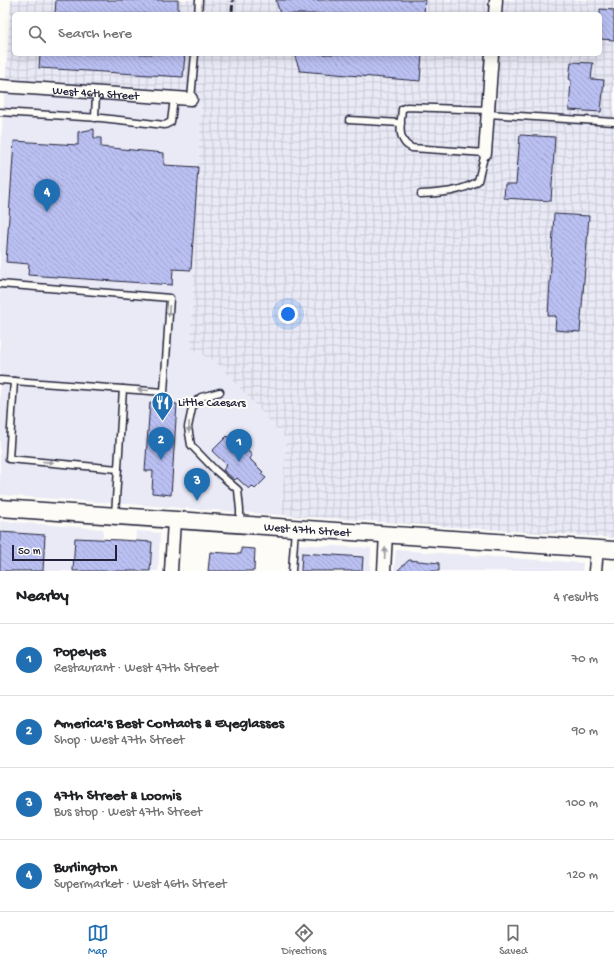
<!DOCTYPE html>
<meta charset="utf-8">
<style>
:root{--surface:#fff;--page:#f6f6f6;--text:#202124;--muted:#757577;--line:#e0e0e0;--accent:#1f6fb2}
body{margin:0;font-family:"Gochi Hand",sans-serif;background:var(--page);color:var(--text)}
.scale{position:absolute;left:12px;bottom:10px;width:105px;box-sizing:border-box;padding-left:4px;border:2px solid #22223b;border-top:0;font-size:11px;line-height:14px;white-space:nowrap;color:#22223b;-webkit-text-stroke:3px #fdfcf7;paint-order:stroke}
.you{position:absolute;left:288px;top:314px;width:14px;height:14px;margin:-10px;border:3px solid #fff;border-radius:50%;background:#1a73e8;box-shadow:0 0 0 6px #1a73e833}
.badge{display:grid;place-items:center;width:26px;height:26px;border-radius:50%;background:var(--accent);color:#fff;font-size:13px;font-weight:700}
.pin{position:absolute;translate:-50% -33px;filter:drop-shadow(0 1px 2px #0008)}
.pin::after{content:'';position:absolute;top:21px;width:14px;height:12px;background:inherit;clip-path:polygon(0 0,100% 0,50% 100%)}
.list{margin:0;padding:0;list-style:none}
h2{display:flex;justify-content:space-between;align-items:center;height:52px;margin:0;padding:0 16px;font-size:17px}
h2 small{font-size:13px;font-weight:400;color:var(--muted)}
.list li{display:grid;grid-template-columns:26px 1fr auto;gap:12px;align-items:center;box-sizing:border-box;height:72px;padding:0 16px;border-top:1px solid var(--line)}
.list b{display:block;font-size:15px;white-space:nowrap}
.list p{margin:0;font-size:13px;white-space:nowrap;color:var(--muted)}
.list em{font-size:13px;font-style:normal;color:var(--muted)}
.icon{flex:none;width:22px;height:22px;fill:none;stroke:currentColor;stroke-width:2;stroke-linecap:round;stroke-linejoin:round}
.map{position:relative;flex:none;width:614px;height:571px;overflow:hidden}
.search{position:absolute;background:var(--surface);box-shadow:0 2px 10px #0003;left:12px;right:12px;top:12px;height:44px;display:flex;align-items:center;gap:10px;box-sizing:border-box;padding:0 14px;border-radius:6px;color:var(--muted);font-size:15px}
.sheet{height:340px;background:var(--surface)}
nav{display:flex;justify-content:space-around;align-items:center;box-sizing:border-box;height:56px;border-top:1px solid var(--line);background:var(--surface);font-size:11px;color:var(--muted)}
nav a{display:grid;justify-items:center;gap:2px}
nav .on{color:var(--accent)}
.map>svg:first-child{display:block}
.built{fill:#e9eaf6}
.industrial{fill:url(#industrial-grid);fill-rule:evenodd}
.building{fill:url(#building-back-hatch);stroke:#22223b}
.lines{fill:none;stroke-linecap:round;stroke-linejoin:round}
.lane-casing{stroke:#22223b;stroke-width:9}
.street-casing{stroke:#22223b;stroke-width:15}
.secondary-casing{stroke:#22223b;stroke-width:19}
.lane{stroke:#fdfcf7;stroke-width:6}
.street{stroke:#fdfcf7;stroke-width:12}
.secondary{stroke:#fdfcf7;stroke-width:16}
.rail{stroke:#22223b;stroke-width:3;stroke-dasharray:6 3;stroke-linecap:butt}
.oneway{fill:#9a9aa2}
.labels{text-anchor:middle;stroke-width:4;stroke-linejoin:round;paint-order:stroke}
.street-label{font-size:12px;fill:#22223b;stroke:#fdfcf7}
.poi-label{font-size:12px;fill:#22223b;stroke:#fdfcf7;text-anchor:start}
</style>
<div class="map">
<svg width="614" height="571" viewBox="0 0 614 571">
<defs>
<pattern id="industrial-grid" width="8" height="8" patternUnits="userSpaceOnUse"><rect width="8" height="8" fill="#e9eaf6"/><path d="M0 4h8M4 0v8" fill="none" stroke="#c8c8d4"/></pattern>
<pattern id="building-back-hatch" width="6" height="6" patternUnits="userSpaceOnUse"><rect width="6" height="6" fill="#bac0f2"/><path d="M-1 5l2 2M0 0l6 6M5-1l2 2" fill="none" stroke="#a0a5d0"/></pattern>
</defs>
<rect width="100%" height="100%" fill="#fdfcf7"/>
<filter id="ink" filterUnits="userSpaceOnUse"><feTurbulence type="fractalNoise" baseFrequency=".025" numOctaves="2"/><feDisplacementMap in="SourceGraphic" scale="8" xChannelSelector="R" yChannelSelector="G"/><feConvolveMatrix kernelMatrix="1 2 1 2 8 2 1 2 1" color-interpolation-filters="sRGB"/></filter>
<g filter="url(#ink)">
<!-- built -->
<g class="built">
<path d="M 5,86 L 201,100 L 190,347 L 219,365 L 286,439 L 281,515 L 0,495 L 0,154 Z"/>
<path d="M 0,521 L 103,529 L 101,571 L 0,571 Z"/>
<path d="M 136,531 L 160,533 L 158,571 L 134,571 Z"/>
<path d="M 294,544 L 371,548 L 370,571 L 292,571 Z"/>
<path d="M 396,550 L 583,563 L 582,571 L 394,571 Z"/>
</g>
<!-- industrial -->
<path class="industrial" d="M 11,0 L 614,0 L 614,538 L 281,515 L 286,439 L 219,365 L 190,347 L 201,100 L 5,86 ZM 14,14 L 600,14 L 600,54 L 14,54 Z"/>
<!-- building -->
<g class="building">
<path d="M 56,0 L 178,0 L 178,14 L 55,14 Z"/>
<path d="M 276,0 L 425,0 L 424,14 L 280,14 Z"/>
<path d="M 600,9 L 614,10 L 614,40 L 600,39 Z"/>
<path d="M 40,54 L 185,54 L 183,77 L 39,68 Z"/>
<path d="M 294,54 L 422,54 L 420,81 L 300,71 Z"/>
<path d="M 571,62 L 593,63 L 591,79 L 604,80 L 601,112 L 569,110 L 571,80 L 569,80 Z"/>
<path d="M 94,129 L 94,138 L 101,138 L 101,147 L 164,153 L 164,165 L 198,167 L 191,270 L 173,269 L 172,285 L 28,275 L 29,264 L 6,262 L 14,141 L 78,145 L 78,132 Z"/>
<path d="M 520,135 L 555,137 L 551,201 L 504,198 L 505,184 L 516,184 Z"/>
<path d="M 554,214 L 589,216 L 580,332 L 555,330 L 556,316 L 548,316 Z"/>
<path d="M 150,402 L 177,404 L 171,495 L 152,493 L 153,471 L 145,471 Z"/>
<path d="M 227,436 L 241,449 L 244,447 L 252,455 L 250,459 L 263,472 L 261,474 L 266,478 L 255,489 L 252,486 L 249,489 L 237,478 L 235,480 L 223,470 L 227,465 L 212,451 Z"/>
<path d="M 0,532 L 45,535 L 43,571 L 0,571 Z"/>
<path d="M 75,538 L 120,540 L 152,542 L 150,571 L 73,571 Z"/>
<path d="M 241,548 L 255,549 L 254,571 L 208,571 L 210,552 L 241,554 Z"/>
<path d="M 302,553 L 363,557 L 362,571 L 301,571 Z"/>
<path d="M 409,560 L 439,563 L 439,571 L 397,571 Z"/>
</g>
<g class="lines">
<defs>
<g id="lane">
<path d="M 198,14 L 199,0"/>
<path d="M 191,99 L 195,54"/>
<path d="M 0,112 L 101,118 L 165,125 L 171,122 L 174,98"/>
<path d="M 488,114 L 614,122"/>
<path d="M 95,118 L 96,93"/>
<path d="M 349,120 L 401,123"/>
<path d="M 421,194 C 441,193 461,192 478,181 L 485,153 L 412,148 C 396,141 401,123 402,109 L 407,107 L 488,110"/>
<path d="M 0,284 L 170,298 L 164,392 L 0,380"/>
<path d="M 14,381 L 9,459 L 118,469"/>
<path d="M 220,392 L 201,397 L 193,404 L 188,427 L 191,445 L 215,470 L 238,490 L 240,510 L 240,524"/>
<path d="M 115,515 L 123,389"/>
<path d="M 292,571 L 295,528"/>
</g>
<g id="street">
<path d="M 495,14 L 496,0"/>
<path id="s1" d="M 0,86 L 191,99"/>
<path d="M 485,153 L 492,54"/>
<path d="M 171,571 L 174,520"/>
<path d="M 384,571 L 386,534"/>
<path d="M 595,571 L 597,549"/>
</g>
<g id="secondary">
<path id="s2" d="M 0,508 L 614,550"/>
</g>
</defs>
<!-- lane casing -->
<use href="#lane" class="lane-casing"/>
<!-- street casing -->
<use href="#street" class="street-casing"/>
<!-- secondary casing -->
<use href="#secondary" class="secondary-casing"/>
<!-- lane -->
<use href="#lane" class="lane"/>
<!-- street -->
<use href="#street" class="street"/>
<!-- secondary -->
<use href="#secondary" class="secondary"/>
<!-- rail -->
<path class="rail" d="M 232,11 L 233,0"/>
</g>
<!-- one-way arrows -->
<defs><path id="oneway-solid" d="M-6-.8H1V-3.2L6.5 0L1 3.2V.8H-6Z"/></defs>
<g class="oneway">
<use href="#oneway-solid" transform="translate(169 311) rotate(93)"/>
<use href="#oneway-solid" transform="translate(143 390) rotate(-176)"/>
<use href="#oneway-solid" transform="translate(189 427) rotate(92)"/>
<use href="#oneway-solid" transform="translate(48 462) rotate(5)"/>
<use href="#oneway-solid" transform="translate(385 553) rotate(-86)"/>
</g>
</g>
<!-- icons -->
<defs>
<symbol id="restaurant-pin" viewBox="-11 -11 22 30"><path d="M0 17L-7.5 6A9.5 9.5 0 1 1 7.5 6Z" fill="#1f6fb2" stroke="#fdfcf7"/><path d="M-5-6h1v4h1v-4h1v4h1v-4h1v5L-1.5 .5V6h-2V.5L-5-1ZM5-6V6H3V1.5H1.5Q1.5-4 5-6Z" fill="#fff"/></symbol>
</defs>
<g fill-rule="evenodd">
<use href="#restaurant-pin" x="150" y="390" width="25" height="34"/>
</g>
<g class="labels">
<!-- street labels -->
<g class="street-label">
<text dy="4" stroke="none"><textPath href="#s1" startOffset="96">West 46th Street</textPath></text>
<text dy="4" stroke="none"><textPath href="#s2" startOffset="308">West 47th Street</textPath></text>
</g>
<!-- poi labels -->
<g class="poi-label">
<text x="178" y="406">Little Caesars</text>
</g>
</g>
</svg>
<div class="scale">50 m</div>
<div class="you"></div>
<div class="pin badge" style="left:239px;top:462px">1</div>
<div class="pin badge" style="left:161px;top:460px">2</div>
<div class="pin badge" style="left:197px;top:501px">3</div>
<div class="pin badge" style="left:47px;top:212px">4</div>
<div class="search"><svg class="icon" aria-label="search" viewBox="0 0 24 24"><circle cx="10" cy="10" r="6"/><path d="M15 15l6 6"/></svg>Search here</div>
</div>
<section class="sheet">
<h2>Nearby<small>4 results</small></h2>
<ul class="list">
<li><span class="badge">1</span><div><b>Popeyes</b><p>Restaurant · West 47th Street</p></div><em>70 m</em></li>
<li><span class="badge">2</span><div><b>America's Best Contacts &amp; Eyeglasses</b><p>Shop · West 47th Street</p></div><em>90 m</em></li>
<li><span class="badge">3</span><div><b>47th Street &amp; Loomis</b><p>Bus stop · West 47th Street</p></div><em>100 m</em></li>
<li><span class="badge">4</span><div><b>Burlington</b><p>Supermarket · West 46th Street</p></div><em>120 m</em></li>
</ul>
</section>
<nav>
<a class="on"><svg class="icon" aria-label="map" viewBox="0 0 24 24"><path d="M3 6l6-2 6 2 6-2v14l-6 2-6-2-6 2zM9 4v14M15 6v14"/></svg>Map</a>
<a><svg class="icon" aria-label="directions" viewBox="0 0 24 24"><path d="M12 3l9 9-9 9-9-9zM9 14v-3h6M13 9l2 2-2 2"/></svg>Directions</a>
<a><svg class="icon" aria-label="saved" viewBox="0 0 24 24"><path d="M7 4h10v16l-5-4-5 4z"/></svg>Saved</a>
</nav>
